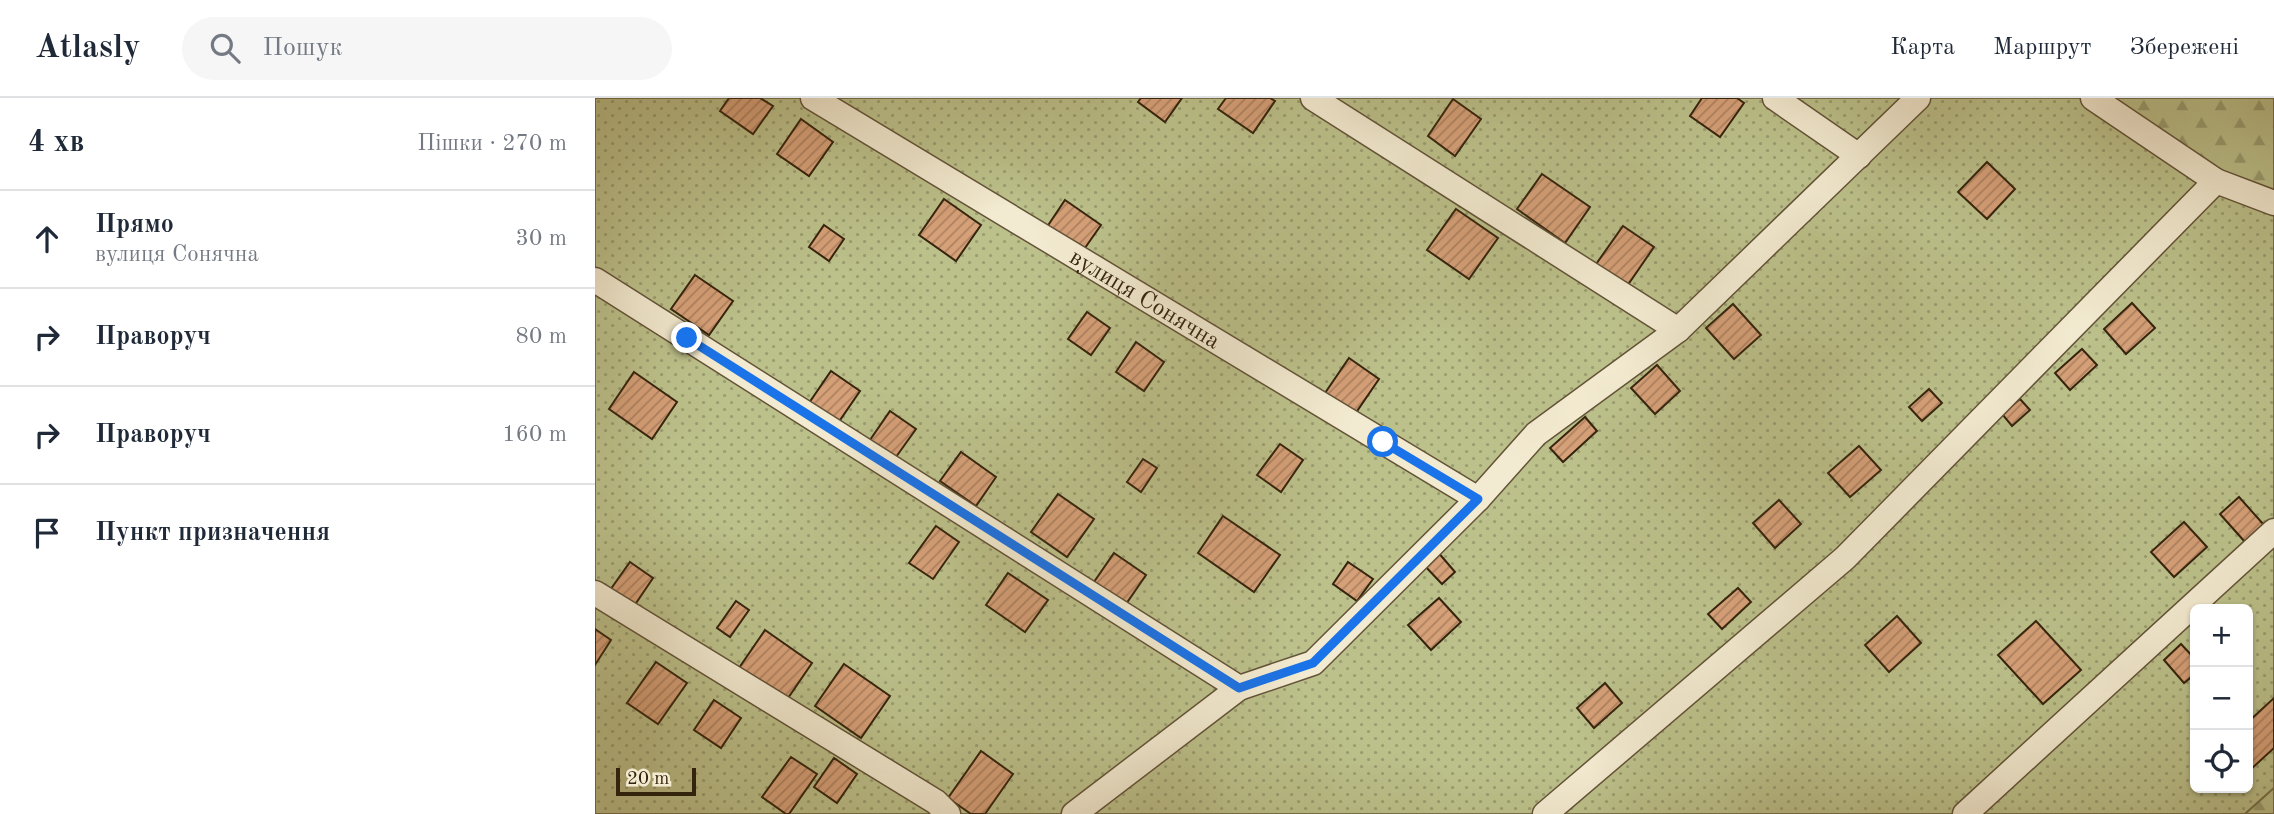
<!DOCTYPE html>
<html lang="uk">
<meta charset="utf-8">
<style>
:root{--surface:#fff;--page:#f6f6f7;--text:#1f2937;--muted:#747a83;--line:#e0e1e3}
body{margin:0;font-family:"Old Standard TT",serif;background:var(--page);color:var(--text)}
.controls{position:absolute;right:21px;bottom:21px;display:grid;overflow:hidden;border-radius:10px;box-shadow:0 2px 5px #0004}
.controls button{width:63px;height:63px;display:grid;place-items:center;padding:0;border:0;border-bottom:2px solid var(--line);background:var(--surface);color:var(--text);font:35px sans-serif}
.scale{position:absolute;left:21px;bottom:18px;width:80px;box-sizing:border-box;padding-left:7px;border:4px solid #35240d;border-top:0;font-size:19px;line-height:24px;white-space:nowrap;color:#35240d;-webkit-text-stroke:5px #f3ebd1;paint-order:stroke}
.stop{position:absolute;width:21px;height:21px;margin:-16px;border:5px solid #1a73e8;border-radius:50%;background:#fff}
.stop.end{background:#1a73e8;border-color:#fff;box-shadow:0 2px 7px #0008}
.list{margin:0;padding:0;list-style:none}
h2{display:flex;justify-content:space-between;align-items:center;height:91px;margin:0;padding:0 28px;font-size:30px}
h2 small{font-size:23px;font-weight:400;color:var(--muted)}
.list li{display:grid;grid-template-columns:46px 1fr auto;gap:21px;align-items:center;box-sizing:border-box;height:98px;padding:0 28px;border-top:2px solid var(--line)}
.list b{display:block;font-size:26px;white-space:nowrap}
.list p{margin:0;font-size:23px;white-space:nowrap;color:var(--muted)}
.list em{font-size:23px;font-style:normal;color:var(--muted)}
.icon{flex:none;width:38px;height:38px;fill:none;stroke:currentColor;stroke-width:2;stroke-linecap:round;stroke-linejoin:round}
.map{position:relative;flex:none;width:1679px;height:716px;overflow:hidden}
header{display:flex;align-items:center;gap:42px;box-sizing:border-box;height:98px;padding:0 35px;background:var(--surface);border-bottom:2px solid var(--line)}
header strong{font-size:33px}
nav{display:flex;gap:38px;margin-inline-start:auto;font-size:24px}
.search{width:490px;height:63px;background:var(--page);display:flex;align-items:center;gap:18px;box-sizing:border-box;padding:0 24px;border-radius:38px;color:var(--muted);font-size:26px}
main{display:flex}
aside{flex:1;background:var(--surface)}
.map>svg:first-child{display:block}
.grass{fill:url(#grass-dots);stroke:#78724c;stroke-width:2;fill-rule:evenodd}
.forest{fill:url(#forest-firs);stroke:#78724c;stroke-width:2}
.building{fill:url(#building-hatch);stroke:#35240d;stroke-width:2}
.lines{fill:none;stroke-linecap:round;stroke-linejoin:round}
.street-casing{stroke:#635338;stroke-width:27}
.street{stroke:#f3ebd1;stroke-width:24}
.route{stroke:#1a73e8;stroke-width:9}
.labels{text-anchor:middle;stroke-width:7;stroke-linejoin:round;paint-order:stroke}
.street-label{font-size:24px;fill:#35240d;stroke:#f3ebd1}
</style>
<header>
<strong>Atlasly</strong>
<div class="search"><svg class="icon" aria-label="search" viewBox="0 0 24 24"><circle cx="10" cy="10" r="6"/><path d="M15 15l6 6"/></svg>Пошук</div>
<nav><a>Карта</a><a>Маршрут</a><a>Збережені</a></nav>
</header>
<main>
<aside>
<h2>4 хв<small>Пішки · 270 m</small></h2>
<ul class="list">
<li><svg class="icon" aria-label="ahead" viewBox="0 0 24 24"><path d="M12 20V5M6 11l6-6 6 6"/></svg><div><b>Прямо</b><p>вулиця Сонячна</p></div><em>30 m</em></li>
<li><svg class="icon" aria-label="right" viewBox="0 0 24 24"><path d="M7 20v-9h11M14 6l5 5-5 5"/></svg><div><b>Праворуч</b></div><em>80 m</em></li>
<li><svg class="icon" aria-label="right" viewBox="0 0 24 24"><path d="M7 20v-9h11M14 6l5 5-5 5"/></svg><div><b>Праворуч</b></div><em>160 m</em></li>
<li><svg class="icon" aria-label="arrive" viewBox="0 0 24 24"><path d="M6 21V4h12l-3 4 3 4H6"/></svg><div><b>Пункт призначення</b></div></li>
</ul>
</aside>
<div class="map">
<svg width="1679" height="716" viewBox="0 0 1679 716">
<defs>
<pattern id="grass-dots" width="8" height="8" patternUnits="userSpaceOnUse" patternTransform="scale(1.75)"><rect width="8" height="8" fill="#bcc18b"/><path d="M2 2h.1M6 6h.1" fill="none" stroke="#9a9d70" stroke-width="1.8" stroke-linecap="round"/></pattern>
<pattern id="forest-firs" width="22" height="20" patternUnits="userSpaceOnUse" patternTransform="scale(1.75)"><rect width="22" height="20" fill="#bcc18b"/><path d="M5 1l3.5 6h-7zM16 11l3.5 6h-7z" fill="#9a9d70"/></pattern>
<pattern id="building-hatch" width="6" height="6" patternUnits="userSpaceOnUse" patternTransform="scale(1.75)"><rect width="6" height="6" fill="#d6a078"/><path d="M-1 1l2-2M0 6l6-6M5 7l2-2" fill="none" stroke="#ae8261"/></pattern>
</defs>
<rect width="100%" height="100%" fill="#ece0b8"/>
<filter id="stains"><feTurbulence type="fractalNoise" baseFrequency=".00286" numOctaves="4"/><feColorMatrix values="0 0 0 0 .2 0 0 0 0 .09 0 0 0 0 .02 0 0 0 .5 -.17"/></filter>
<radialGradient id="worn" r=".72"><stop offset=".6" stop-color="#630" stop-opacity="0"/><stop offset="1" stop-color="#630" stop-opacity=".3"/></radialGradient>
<!-- grass -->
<path class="grass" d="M 0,0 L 1498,0 L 1679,105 L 1679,690 L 1650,716 L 0,716 ZM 1600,511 L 1653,511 L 1653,690 L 1600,690 Z"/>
<!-- forest -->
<g class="forest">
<path d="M 1498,0 L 1679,0 L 1679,105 Z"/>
<path d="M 1679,690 L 1679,716 L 1650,716 Z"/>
</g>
<!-- building -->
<g class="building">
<path d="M 134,0 L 165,0 L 178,8 L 158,36 L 125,13 Z"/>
<path d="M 546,0 L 587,0 L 570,24 L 543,4 Z"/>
<path d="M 631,0 L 675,0 L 680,3 L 658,35 L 623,11 Z"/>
<path d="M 1107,0 L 1142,0 L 1149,5 L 1125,39 L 1095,18 Z"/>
<path d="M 858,1 L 886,21 L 860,58 L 833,38 Z"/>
<path d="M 206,21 L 238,44 L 214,78 L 182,56 Z"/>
<path d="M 1392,64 L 1420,91 L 1392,121 L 1363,94 Z"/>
<path d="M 947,76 L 995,109 L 970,145 L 922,111 Z"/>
<path d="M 349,101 L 386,127 L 361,163 L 324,137 Z"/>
<path d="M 470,102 L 506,127 L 485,157 L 450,132 Z"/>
<path d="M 861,111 L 903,140 L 874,181 L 832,152 Z"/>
<path d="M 229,127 L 249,141 L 234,163 L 214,149 Z"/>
<path d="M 1028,128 L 1059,149 L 1030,191 L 999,169 Z"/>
<path d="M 100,177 L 138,203 L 114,237 L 76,211 Z"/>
<path d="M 1537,205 L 1560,230 L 1531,256 L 1509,231 Z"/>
<path d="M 1138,206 L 1166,237 L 1139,261 L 1111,230 Z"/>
<path d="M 492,214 L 515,230 L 496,257 L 473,241 Z"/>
<path d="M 541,244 L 569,264 L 549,293 L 521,274 Z"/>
<path d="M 1487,251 L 1502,267 L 1475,292 L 1460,275 Z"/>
<path d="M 754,260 L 784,281 L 758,319 L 728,298 Z"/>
<path d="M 1062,267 L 1085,293 L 1060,316 L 1036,290 Z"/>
<path d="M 236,273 L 265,293 L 243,325 L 214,305 Z"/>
<path d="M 39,274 L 82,304 L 57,341 L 14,311 Z"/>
<path d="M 1334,291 L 1347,305 L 1327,323 L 1314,309 Z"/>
<path d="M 1425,301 L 1435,312 L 1417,328 L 1407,316 Z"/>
<path d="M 295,313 L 321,331 L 301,359 L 275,342 Z"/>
<path d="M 990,319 L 1002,333 L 968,364 L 955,350 Z"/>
<path d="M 685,346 L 708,362 L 686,394 L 662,377 Z"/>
<path d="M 1264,348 L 1286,372 L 1255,399 L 1233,375 Z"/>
<path d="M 366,354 L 401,379 L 381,408 L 345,383 Z"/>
<path d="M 548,361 L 562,370 L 546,394 L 532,384 Z"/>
<path d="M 463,396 L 499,421 L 472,459 L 436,434 Z"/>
<path d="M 1644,399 L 1669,427 L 1650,444 L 1625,416 Z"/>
<path d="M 1184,402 L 1206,426 L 1180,450 L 1158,425 Z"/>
<path d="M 628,418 L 685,457 L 659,494 L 603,455 Z"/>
<path d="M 1589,424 L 1612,449 L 1579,479 L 1556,454 Z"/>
<path d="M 341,428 L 364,444 L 338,481 L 314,465 Z"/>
<path d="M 842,453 L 860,474 L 847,486 L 828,466 Z"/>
<path d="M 519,455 L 551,477 L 531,506 L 499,484 Z"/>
<path d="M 35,464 L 58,480 L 37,511 L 13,495 Z"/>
<path d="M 753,464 L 778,481 L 762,503 L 738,486 Z"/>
<path d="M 413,475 L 453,502 L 430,534 L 391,507 Z"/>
<path d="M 1143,490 L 1156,504 L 1127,531 L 1113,516 Z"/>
<path d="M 844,500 L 866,524 L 836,552 L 813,527 Z"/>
<path d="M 141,503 L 154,512 L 135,539 L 122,530 Z"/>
<path d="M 1302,518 L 1326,545 L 1294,574 L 1270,547 Z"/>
<path d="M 1441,523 L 1486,572 L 1448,606 L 1403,557 Z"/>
<path d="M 0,531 L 16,542 L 0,567 Z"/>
<path d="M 170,532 L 217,565 L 191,603 L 144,570 Z"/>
<path d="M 1586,546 L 1600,561 L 1600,576 L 1589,585 L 1569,562 Z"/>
<path d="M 61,564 L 92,585 L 63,626 L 32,605 Z"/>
<path d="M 249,566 L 295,598 L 266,640 L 220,608 Z"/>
<path d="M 1010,585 L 1027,605 L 999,630 L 982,610 Z"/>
<path d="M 1679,600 L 1679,650 L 1654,673 L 1653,624 Z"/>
<path d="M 119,602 L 146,620 L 126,650 L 99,632 Z"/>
<path d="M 386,653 L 418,676 L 390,716 L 376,716 L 353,700 Z"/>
<path d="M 196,659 L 222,676 L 194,716 L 191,716 L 167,699 Z"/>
<path d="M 239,660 L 262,676 L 242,705 L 219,689 Z"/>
</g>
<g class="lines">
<defs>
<g id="street">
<path id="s1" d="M 218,0 L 883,401"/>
<path d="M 718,0 L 1083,232"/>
<path d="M 1180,0 L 1264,58"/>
<path d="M 1498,0 L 1621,83 L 1679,105"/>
<path d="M 0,182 L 644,590"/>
<path d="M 0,495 L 341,704 L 353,716"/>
<path d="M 479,716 L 644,590 L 718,565 L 883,401 L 941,336 L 1083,232 L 1323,0"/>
<path d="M 950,716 L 1250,460 L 1621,83"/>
<path d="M 1370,716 L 1679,433"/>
</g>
</defs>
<!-- street casing -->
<use href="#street" class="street-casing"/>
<!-- street -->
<use href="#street" class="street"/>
</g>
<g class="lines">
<!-- route -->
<path class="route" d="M 92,240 L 644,590 L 718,565 L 883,401 L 788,344"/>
</g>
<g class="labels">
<!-- street labels -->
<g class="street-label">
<text dy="8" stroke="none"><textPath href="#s1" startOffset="388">вулиця Сонячна</textPath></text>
</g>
</g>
<rect width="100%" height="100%" filter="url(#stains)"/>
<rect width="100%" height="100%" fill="url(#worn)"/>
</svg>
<div class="controls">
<button>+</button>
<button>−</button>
<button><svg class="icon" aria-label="locate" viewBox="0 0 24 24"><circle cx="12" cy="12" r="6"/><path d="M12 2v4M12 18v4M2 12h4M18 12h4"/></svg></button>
</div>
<div class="scale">20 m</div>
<div class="stop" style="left:788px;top:344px"></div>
<div class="stop end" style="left:92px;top:240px"></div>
</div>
</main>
